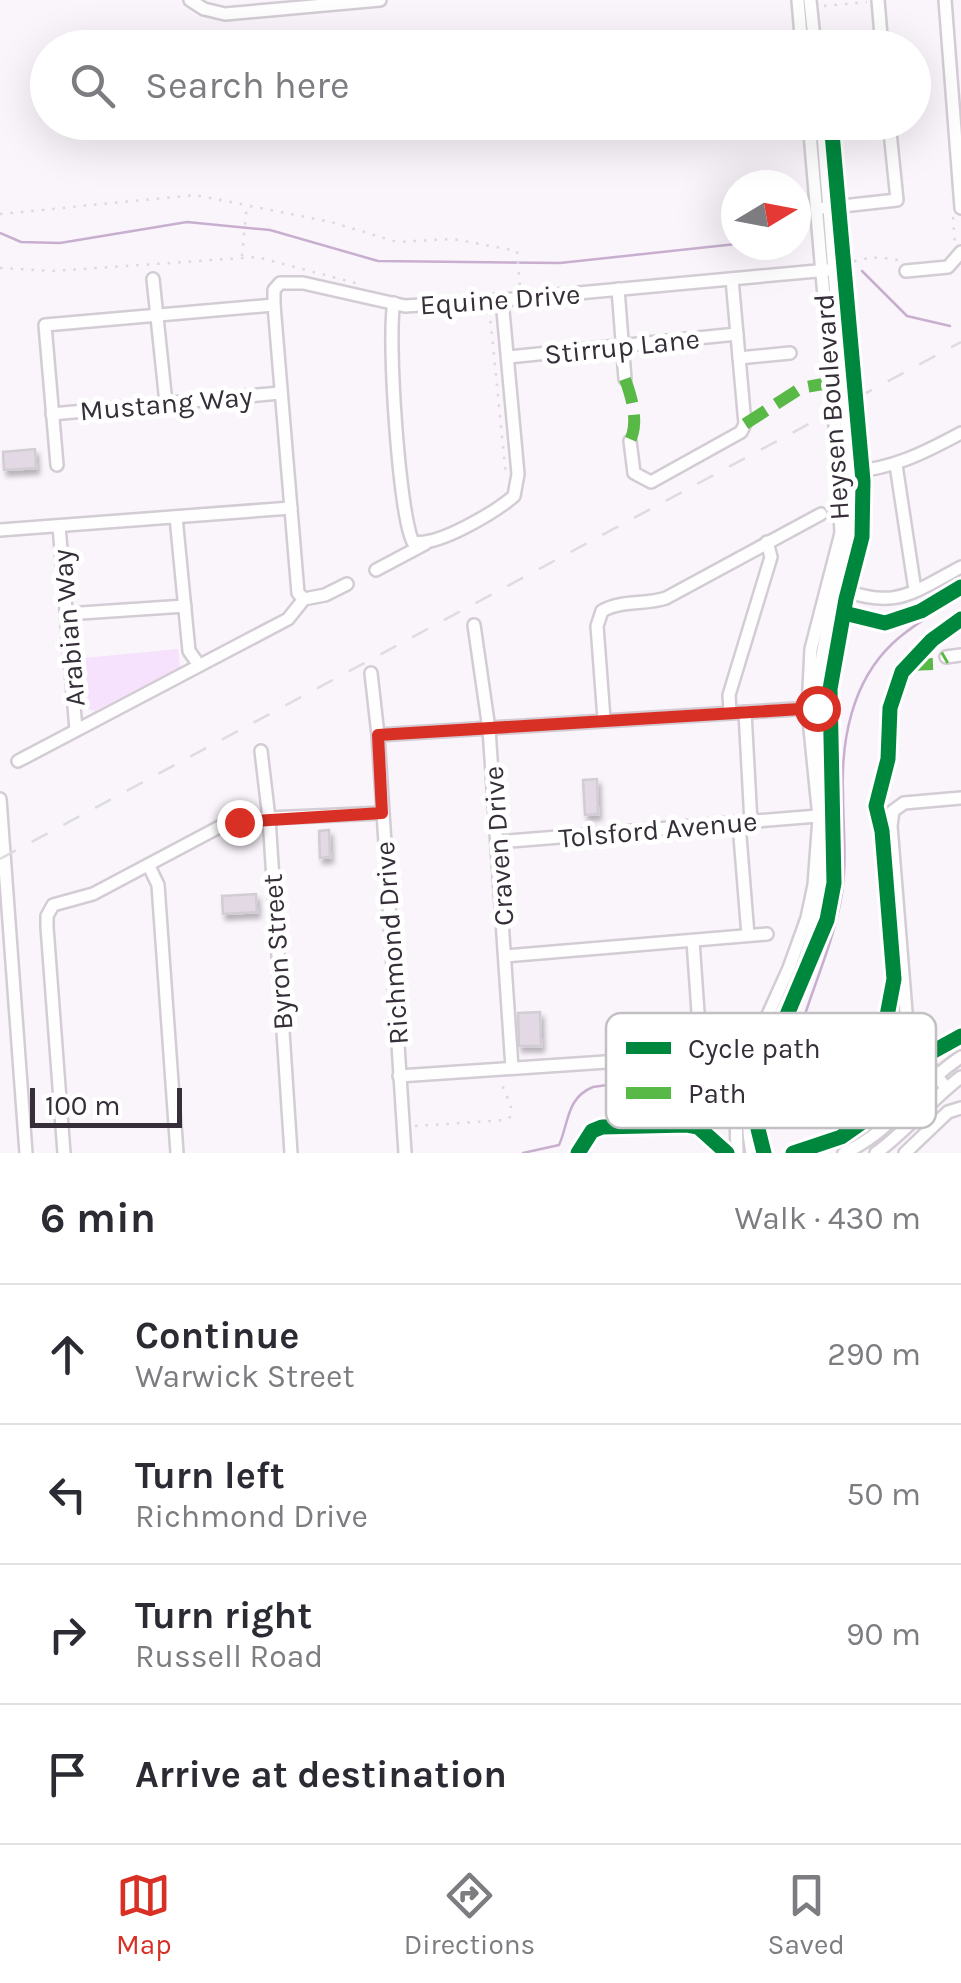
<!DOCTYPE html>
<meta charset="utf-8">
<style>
:root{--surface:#fff;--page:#f2f2f3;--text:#2b2b33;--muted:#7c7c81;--line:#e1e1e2;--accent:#d93025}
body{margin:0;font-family:Karla,sans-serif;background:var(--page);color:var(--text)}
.compass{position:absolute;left:721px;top:170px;width:90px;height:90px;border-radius:50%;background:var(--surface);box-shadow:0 10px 40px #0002;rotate:80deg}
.scale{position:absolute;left:30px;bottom:25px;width:152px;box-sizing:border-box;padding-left:10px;border:5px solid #362e39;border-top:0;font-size:28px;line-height:35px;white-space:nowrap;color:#362e39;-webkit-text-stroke:8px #fff;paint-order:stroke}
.stop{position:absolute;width:30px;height:30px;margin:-22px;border:8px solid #d93025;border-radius:50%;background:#fff}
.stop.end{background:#d93025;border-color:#fff;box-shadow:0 2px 10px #0008}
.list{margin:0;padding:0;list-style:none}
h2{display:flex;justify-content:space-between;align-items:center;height:130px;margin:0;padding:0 40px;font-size:42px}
h2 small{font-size:32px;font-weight:400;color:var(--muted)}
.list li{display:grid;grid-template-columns:65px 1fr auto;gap:30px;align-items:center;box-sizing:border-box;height:140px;padding:0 40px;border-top:2px solid var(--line)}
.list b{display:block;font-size:38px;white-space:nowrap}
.list p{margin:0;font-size:32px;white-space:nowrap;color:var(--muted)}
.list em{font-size:32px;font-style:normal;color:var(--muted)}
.icon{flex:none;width:55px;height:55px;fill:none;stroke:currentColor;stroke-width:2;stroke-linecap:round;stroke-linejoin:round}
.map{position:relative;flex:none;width:961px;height:1153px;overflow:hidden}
.search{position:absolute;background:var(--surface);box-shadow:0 10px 40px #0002;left:30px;right:30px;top:30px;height:110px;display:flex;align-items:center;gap:25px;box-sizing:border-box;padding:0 35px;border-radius:55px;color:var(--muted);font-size:38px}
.sheet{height:690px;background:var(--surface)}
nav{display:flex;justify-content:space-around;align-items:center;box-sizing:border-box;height:140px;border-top:2px solid var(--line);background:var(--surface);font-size:28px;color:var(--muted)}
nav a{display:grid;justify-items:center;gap:5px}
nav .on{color:var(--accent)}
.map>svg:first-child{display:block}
.green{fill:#f6e2fc}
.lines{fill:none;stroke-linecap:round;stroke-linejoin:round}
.stream{stroke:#c8aecf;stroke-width:2.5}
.building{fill:#e2d9e4;stroke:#d2ccd4;stroke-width:2.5;filter:url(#shadow)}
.minor-casing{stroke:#d3ccd4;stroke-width:16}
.path{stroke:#dbd9dc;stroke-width:2.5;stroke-dasharray:2.5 8;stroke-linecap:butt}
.minor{stroke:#fefefe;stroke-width:11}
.rail{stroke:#dddcde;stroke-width:2.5;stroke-dasharray:18 18;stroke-linecap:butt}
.quiet{stroke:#58b947;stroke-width:12;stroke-dasharray:25 12;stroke-linecap:butt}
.cycleway-casing{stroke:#fff;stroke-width:21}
.cycleway{stroke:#00873e;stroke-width:15}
.route{stroke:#d93025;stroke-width:12}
.labels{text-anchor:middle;stroke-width:10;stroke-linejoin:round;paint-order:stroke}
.street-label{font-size:28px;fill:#362e39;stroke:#fff}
.key{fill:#fff;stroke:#c3c0c4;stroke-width:2.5}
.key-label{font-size:28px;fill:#362e39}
</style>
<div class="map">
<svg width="961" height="1153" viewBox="0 0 961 1153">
<defs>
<filter id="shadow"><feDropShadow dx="3" dy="5.5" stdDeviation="2.5" flood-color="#0004"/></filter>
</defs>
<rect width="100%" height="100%" fill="#faf5fb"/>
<!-- green -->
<path class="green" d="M 178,649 L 180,667 L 95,711 L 83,707 L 79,699 L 88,698 L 84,658 Z"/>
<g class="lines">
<!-- stream -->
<g class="stream">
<path d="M 0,233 L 21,242 L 60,243 L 187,222 L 270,230 L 378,261 L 560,263 L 736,244"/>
<path d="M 796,238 L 798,238"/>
<path d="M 862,271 L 907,316 L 950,326"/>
<path d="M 775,1064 L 793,1055 C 806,1000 833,949 842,893 C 847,860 843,826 843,793 C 841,740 852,682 892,644 C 912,625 938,611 961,596"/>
<path d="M 523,1153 L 559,1145 C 569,1123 566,1098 593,1087 L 656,1078 L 690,1085 L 723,1080"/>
</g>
</g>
<!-- building -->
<g class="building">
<path d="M 35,449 L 36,468 L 4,470 L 3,452 Z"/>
<path d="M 597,779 L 598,814 L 585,815 L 583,780 Z"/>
<path d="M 329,830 L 330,857 L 320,858 L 319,831 Z"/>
<path d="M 256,894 L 257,912 L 223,914 L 222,896 Z"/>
<path d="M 540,1012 L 541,1046 L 519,1046 L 518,1013 Z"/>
</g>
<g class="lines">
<defs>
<g id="minor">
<path d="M 190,0 L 204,9 L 225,14 L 380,0"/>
<path d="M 798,0 L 802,48"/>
<path d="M 810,0 L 815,48"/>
<path d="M 878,0 L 882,48"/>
<path d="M 945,0 L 961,208"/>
<path d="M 824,208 L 897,200 L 889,122"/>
<path d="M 906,271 L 948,267 L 961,252"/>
<path d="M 153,279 L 166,403"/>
<path d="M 618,289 L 625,379"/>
<path d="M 394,303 C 387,337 399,514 413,542 C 438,547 495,512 514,496 L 518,474 L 502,300"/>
<path d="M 508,357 L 737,334"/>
<path d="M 739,358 L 790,353"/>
<path d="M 52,414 L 280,393"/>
<path d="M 630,441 L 634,473 L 651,482 L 741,432 L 745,424 L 732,279"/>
<path d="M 57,465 L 45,325 L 274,305"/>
<path d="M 896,465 L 915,590"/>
<path d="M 850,472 C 892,469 924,453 961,433"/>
<path d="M 176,517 L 189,651 L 199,665"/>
<path d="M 59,526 L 76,730"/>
<path d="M 0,530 L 291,508"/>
<path d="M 376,570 L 425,544"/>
<path d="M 831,586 C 894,609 904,598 961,567"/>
<path d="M 304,599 L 298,593 L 274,305 L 274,290 L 280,283 L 303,283 L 405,306 L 502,300 L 828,270"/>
<path d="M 66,614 L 185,606"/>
<path d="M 474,625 L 489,729 L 512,1068"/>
<path d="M 946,657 L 961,655"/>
<path d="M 371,673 L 378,735 L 405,1153"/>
<path d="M 745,712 L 751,823"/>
<path d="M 730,713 L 729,695 L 771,557 L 767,542"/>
<path d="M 604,719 L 597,626 L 602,611 C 620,600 646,605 666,598 L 821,514"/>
<path d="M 378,735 L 812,708"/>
<path d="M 261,751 L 269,818 L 291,1153"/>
<path d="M 18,761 L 288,619 L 304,599 L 325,595 L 347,584"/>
<path d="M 0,799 L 26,1153"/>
<path d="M 739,824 L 748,935"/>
<path d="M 497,842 L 818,816"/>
<path d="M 149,866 L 158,885 L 177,1153"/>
<path d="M 693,941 L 701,1055"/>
<path d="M 506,956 L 767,934"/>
<path d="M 399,1076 L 754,1052"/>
<path d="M 946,1088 L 914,1045 L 907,1024 L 891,826 L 893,811 L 904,803 L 961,798"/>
<path d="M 64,1153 L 47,927 L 47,916 L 53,905 L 93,894 L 225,824 L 269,818 L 382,813"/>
<path d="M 737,1153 L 736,1114 L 740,1077 L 789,968 L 807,918 L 814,885 L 819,818 L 808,709 L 811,649 L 841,533 L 835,425 L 809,122"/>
<path d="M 752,1153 C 738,1088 768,1044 793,987 C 807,955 819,921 823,886 C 827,856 828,824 826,794 C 824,756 815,720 819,681 C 824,617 851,559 852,495 L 822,122"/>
<path d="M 844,1153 C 894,1131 915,1087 961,1057"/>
<path d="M 876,1153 C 908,1130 930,1100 961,1077"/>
<path d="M 905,1153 L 948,1112 L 961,1108"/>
</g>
</defs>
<!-- minor casing -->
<use href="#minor" class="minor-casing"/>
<!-- path -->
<g class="path">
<path d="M 824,6 L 867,2"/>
<path d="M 0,214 L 195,195 L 331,222 L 397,242 L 453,239 L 517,251 L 520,287"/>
<path d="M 953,217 L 955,244"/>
<path d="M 242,256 L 247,204"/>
<path d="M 844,265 C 868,256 878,256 903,261"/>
<path d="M 0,268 L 53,271 L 257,257 L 359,284"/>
<path d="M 486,312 L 490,316 L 506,476"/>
<path d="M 832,1059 L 858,1085 L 860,1092 C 856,1111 848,1109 864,1126"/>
<path d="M 815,1081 L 844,1120 L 854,1118"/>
<path d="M 415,1126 L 506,1120 L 510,1117 L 511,1106 L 500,1080"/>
</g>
<!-- minor -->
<use href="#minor" class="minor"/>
<!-- rail -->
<path class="rail" d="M 0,859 L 961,342"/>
<!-- quiet -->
<g class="quiet">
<path d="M 625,379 C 632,398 639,422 630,441"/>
<path d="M 745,424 L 801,388 L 823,384"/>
<path d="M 908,665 L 934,664 L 946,657"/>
</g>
<defs>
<g id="cycleway">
<path d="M 844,613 L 885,623 L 921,611 L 961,587"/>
<path d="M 760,1100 L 799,1106 L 832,1059 L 855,1040 L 862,1039 L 887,1016 L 894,979 L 882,831 L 876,806 L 888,759 L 890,708 L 902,672 L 932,640 L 961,619"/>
<path d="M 578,1153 L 592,1131 L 602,1127 L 687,1125 L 698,1127 L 727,1153"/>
<path d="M 764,1153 L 758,1129 L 765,1067 L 827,920 L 834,883 L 830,689 L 846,599 L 862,537 L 863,481 L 831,122"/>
<path d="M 793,1153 L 841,1137 L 861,1123 L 911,1074 L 923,1057 L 961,1036"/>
</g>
</defs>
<!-- cycleway casing -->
<use href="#cycleway" class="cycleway-casing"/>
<!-- cycleway -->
<use href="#cycleway" class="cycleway"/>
</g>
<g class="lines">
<!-- route -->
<path class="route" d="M 239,822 L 382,813 L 378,735 L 817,708"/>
</g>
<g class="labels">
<!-- street labels -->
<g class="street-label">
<text transform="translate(500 299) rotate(-4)" y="10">Equine Drive</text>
<text transform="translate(622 346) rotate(-6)" y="10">Stirrup Lane</text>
<text transform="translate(166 403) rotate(-5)" y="10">Mustang Way</text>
<text transform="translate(831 407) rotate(-94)" y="10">Heysen Boulevard</text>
<text transform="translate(68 628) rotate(-95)" y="10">Arabian Way</text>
<text transform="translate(658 829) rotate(-5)" y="10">Tolsford Avenue</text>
<text transform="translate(498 846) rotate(-94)" y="10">Craven Drive</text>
<text transform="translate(391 943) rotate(-94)" y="10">Richmond Drive</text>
<text transform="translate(277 952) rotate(-94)" y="10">Byron Street</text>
</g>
</g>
<!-- legend -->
<rect x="606" y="1013" width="330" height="115" rx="15" class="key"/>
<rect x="626" y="1042" width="45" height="12" fill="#00873e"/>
<rect x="626" y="1087" width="45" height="12" fill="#58b947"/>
<g class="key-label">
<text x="688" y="1058">Cycle path</text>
<text x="688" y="1103">Path</text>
</g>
</svg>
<svg class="compass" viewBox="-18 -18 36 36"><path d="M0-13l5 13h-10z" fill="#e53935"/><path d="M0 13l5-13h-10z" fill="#7c7c81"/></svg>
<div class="scale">100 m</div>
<div class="stop" style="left:817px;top:708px"></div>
<div class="stop end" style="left:239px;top:822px"></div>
<div class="search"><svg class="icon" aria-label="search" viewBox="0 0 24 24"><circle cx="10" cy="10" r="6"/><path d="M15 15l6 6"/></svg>Search here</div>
</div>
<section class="sheet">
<h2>6 min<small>Walk · 430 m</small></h2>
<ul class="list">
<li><svg class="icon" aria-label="ahead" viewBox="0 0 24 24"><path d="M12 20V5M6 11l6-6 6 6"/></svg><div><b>Continue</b><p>Warwick Street</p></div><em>290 m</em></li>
<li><svg class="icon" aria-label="left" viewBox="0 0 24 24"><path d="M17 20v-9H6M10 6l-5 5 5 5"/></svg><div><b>Turn left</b><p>Richmond Drive</p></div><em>50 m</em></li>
<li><svg class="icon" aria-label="right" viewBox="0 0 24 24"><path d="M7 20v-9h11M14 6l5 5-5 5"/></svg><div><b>Turn right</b><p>Russell Road</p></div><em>90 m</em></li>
<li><svg class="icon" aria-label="arrive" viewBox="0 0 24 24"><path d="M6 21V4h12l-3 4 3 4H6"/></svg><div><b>Arrive at destination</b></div></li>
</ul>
</section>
<nav>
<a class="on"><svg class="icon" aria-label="map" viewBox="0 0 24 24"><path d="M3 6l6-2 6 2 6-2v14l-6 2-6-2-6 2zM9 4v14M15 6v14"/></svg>Map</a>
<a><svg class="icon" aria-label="directions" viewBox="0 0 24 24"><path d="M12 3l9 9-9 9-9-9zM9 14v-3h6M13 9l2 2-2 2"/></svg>Directions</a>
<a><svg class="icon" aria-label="saved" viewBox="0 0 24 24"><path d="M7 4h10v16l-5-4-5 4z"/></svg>Saved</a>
</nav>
